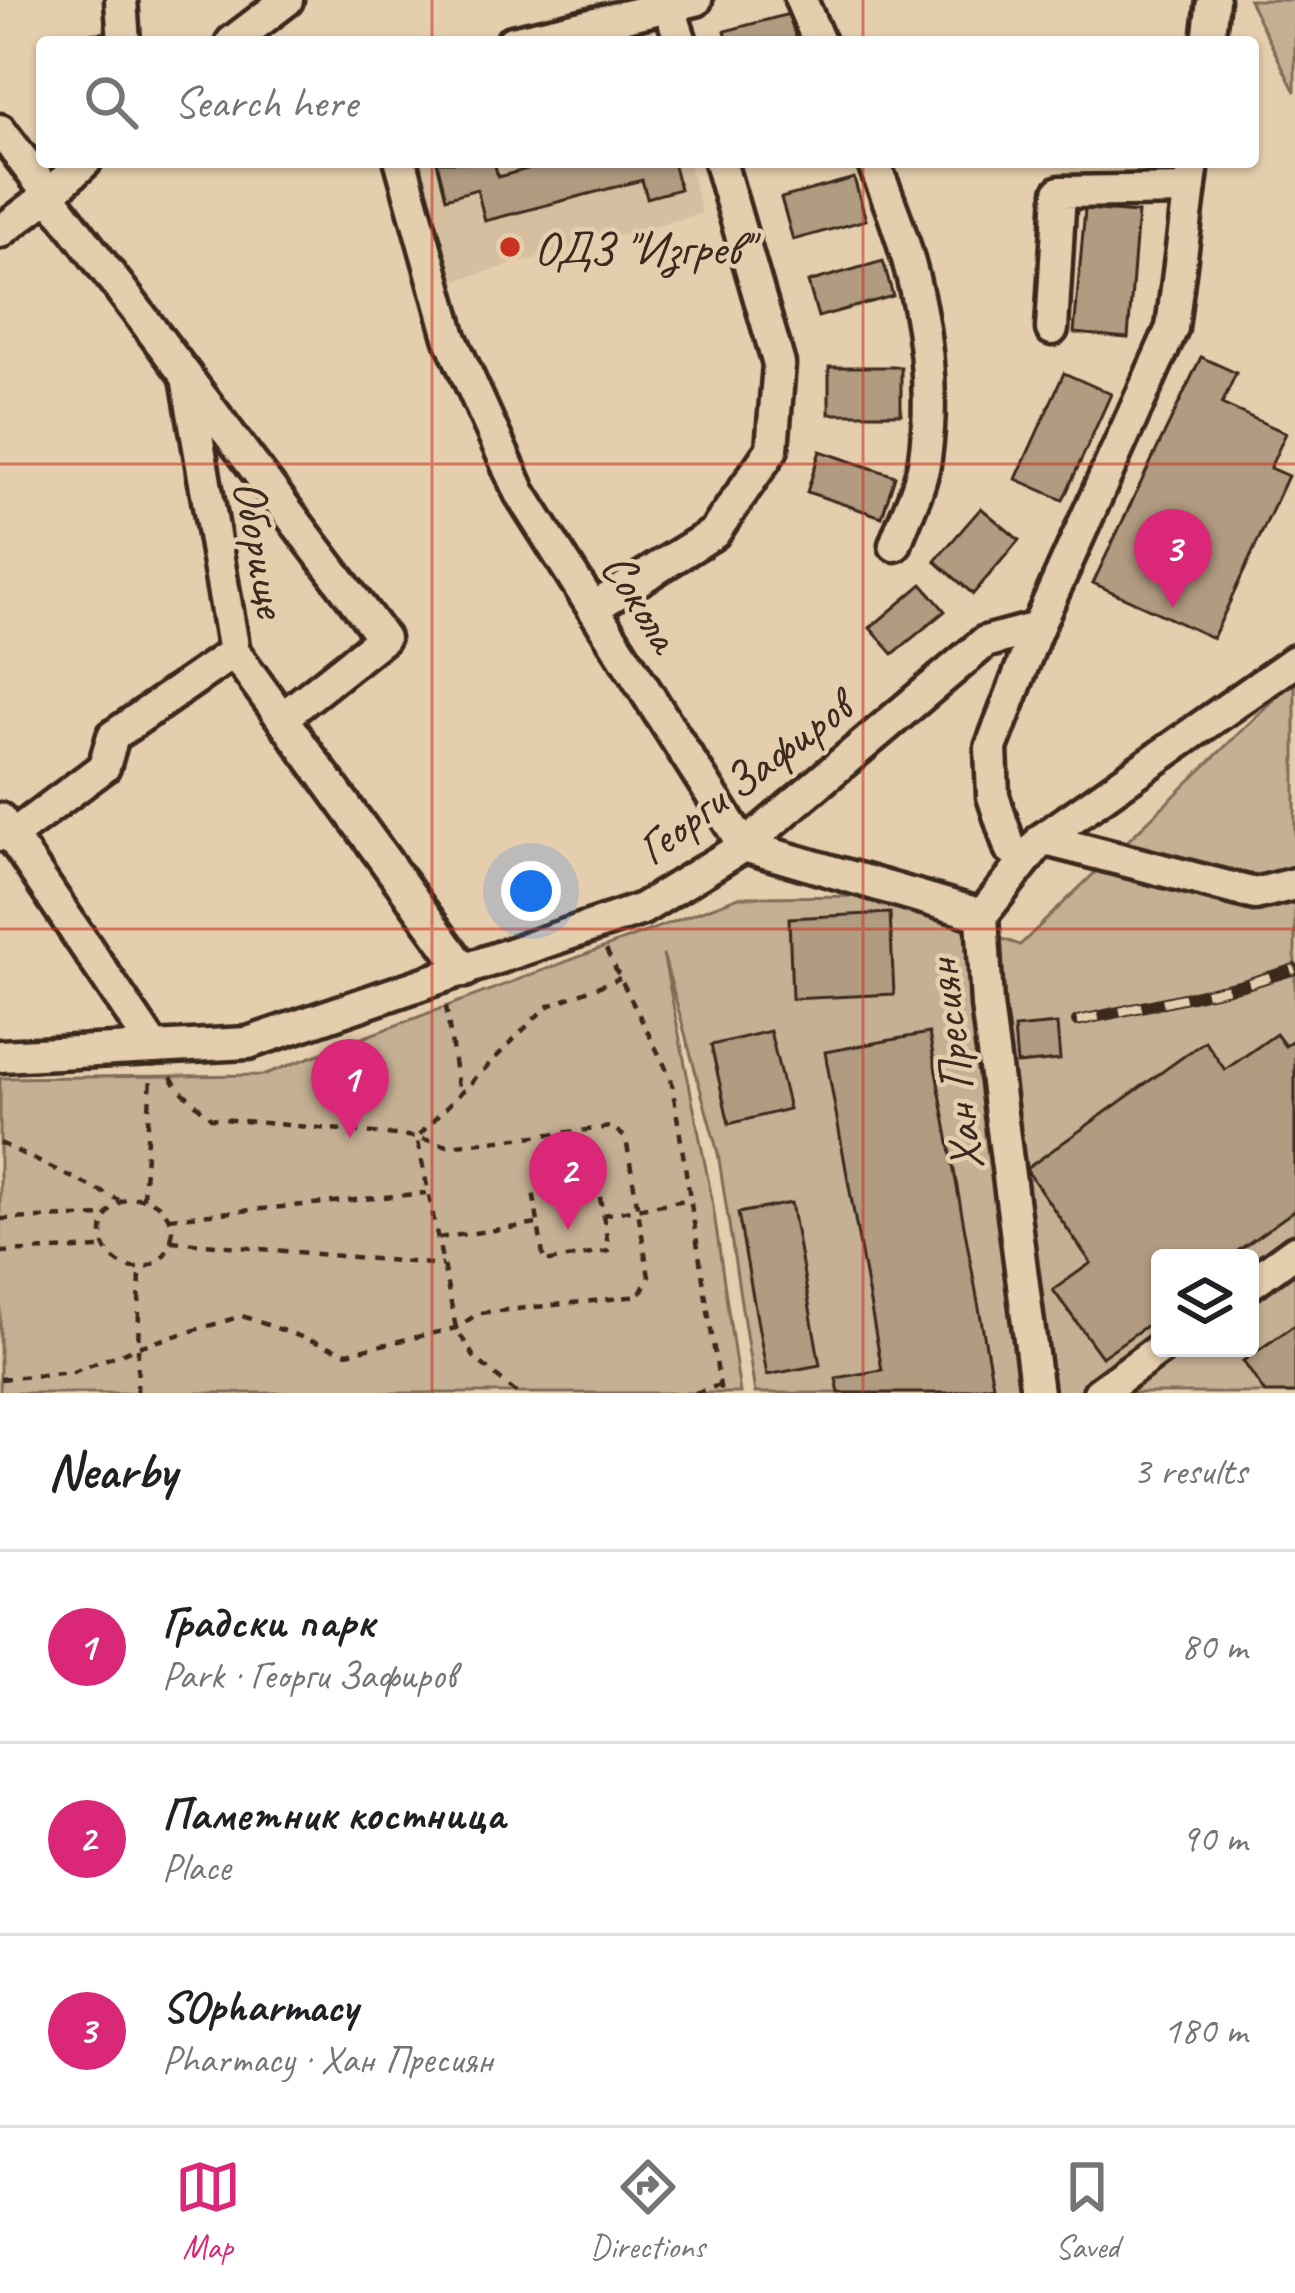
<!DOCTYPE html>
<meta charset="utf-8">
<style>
:root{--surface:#fff;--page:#f2f2f2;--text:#202124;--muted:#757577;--line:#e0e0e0;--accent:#db2777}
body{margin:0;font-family:Caveat,sans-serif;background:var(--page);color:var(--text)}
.controls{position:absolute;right:36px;bottom:36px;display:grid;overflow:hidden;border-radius:12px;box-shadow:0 3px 9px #0004}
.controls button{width:108px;height:108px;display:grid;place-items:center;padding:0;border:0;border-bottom:3px solid var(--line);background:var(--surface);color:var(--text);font:60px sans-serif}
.you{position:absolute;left:531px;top:891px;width:42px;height:42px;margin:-30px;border:9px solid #fff;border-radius:50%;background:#1a73e8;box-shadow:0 0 0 18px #1a73e833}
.badge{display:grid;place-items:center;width:78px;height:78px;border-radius:50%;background:var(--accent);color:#fff;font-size:39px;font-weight:700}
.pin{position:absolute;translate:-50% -99px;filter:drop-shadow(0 3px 6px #0008)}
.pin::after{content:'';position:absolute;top:63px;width:42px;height:36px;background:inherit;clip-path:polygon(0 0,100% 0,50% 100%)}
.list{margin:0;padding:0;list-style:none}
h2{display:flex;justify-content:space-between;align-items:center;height:156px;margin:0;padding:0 48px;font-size:51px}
h2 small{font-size:39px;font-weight:400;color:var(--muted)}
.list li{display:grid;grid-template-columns:78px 1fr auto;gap:36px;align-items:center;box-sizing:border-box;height:192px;padding:0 48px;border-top:3px solid var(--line)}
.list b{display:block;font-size:45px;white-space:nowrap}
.list p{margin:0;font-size:39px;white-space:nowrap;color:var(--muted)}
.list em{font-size:39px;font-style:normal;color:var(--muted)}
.icon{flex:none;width:66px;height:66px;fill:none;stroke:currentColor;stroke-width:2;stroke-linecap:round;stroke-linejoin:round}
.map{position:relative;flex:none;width:1295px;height:1393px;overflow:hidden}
.search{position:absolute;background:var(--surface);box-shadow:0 3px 9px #0004;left:36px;right:36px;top:36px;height:132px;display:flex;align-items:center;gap:30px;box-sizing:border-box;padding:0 42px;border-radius:12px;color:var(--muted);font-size:45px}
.sheet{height:732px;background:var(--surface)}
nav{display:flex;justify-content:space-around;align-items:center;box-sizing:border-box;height:168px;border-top:3px solid var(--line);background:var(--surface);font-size:33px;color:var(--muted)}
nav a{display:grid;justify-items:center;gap:6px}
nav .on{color:var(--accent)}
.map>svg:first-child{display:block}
.built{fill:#d5bfa0}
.green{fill:#c6b094;stroke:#806d59;stroke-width:3;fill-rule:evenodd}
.building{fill:#b19b81;stroke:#3b2a1e;stroke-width:3}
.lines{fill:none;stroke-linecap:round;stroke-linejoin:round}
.minor-casing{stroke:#3b2a1e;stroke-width:39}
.path{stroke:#3b2a1e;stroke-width:4.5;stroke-dasharray:9 9;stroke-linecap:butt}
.minor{stroke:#e5ceae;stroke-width:30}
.rail-casing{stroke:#3b2a1e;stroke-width:12}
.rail{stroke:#e5ceae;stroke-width:8;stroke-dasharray:22;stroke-linecap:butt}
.grid{fill:none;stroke:#c8321e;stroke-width:3;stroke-opacity:0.55}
.poi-dot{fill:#c8321e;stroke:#e5ceae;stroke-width:4.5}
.labels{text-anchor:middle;stroke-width:9;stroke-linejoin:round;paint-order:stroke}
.poi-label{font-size:48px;fill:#3b2a1e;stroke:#e5ceae;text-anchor:start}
.street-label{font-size:48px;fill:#3b2a1e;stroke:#e5ceae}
</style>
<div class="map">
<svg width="1295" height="1393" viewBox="0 0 1295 1393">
<rect width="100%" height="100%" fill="#e5ceae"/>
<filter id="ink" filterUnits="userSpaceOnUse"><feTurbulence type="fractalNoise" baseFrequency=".00833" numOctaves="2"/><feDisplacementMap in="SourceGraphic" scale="24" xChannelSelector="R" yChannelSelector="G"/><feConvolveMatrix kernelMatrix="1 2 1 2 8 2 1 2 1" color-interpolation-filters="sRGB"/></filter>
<g filter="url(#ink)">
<!-- built -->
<path class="built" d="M 417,162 L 688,162 L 702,213 L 452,281 Z"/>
<!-- green -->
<g class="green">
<path d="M 1249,0 L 1295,0 L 1295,92 Z"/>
<path d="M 1295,679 L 1295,1393 L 755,1393 L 718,1153 L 663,954 L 712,1199 L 740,1393 L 0,1393 L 0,1078 L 263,1075 L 739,897 L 876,896 L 1020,945 ZM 1160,1258 L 1250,1258 L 1250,1348 L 1160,1348 Z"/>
</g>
<!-- building -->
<g class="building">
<path d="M 789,14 L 797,42 L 728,42 L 725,31 Z"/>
<path d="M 113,32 L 113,42 L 65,42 L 65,35 Z"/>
<path d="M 437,162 L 494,162 L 498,177 L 535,167 L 534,162 L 673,162 L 680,189 L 647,198 L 642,180 L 485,221 L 477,189 L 446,198 Z"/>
<path d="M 854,178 L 866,220 L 793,240 L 781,198 Z"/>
<path d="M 1085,209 L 1138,213 L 1128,338 L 1074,333 Z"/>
<path d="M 883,261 L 893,296 L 818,317 L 808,282 Z"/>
<path d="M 1201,357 L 1236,373 L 1222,404 L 1286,433 L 1270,468 L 1288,476 L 1213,638 L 1093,583 Z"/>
<rect x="829" y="367" width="72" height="47"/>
<path d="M 1064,373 L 1111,394 L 1063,500 L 1016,479 Z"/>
<path d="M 820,451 L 895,476 L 882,517 L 807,492 Z"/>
<path d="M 981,508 L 1019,540 L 973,594 L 935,561 Z"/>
<path d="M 922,584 L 945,611 L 893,654 L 870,628 Z"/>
<path d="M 890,913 L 894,994 L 792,999 L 789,918 Z"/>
<path d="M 1057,1024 L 1060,1060 L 1017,1064 L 1014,1028 Z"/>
<path d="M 770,1031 L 789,1109 L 729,1124 L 711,1045 Z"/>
<path d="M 929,1033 L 993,1385 L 950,1393 L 839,1393 L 836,1378 L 882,1370 L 825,1052 Z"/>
<path d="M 1276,1034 L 1285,1046 L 1295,1038 L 1295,1210 L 1228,1258 L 1160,1258 L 1160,1316 L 1102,1357 L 1053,1290 L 1091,1263 L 1026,1169 L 1205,1041 L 1225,1070 Z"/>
<path d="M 791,1203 L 820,1365 L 767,1375 L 738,1213 Z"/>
<path d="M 1295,1325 L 1295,1393 L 1265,1393 L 1243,1361 Z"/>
</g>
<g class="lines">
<defs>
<g id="minor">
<path d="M 121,0 L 124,42"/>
<path d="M 801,0 L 819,42"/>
<path d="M 669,6 L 681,42"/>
<path d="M 232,42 L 287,0"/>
<path d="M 512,42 L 696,0"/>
<path d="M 1208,42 L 1213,0"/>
<path d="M 0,130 L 187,377 L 234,652 L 465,971"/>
<path d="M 401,162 L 450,337 L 520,493 L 744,846 L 982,915"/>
<path d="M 873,162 C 913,253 939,358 925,458 C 921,487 905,517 895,545"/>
<path d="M 0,232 L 49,195 L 85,162"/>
<path d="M 1052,329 L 1060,192 L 1189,190"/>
<path d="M 190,382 L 383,638 L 282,718"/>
<path d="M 593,608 L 714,533 L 772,449 L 779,364 L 720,162"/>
<path d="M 0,819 L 154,1048"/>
<path d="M 0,835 L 13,835 L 104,767 L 113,736 L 234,652"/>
<path d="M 1042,839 L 1255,894 L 1295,884"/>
<path d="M 1026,859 L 1010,848 L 993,796 L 991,748 L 1037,628"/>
<path d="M 0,1056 L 248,1043 L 642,909 L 744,846 L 985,642 L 1037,628 L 1172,328 L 1193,162"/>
<path d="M 1250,1284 L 1295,1251"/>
<path d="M 1037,1393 L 987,1005 L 982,915 L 1042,839 L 1295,661"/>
<path d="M 1099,1393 L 1161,1348"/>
</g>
</defs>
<!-- minor casing -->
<use href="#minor" class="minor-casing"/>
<!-- path -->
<g class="path">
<path d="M 606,950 L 671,1078 L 721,1393"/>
<path d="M 446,1006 L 459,1095"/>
<path d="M 0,1143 L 119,1200"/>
<path d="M 597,1179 L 609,1251 L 544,1262 L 533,1190 Z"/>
<circle cx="137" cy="1233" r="35"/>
<path d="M 143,1198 L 151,1078"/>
<path d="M 603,1215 L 690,1199"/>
<path d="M 169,1218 L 426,1193"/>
<path d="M 0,1219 L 105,1216"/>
<path d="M 438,1238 L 538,1224"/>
<path d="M 171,1241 L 443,1265"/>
<path d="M 0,1252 L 102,1248"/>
<path d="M 0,1379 L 73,1372 L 138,1347 L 242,1316 L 347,1353 L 456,1328 L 479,1313 L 639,1296 L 649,1277 L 626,1138 L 612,1127 L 448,1146 L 417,1137 L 211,1118 L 178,1088 L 169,1074"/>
<path d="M 137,1393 L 140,1268"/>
<path d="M 516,1393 L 474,1357 L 456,1328 L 417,1137 L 546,1007 L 620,978"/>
<path d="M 695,1393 L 720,1385"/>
</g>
<!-- minor -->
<use href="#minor" class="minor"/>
<defs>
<path id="rail" d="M 1077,1021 L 1243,985 L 1295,969"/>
</defs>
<!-- rail casing -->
<use href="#rail" class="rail-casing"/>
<!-- rail -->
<use href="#rail" class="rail"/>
</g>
</g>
<!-- grid -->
<path class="grid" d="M 432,0 L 432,42M 863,0 L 863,42M 432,162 L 432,1393M 863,162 L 863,1393M 0,464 L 1295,464M 0,929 L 1295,929"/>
<!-- markers -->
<circle class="poi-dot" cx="510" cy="247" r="12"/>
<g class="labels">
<!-- poi labels -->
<g class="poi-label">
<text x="534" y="264">ОДЗ "Изгрев"</text>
</g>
<!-- street labels -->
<g class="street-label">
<text transform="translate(262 548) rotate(80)" y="17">Оборище</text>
<text transform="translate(642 601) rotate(58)" y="17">Сокола</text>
<text transform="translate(743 777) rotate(-37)" y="17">Георги Зафиров</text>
<text transform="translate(953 1065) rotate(-97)" y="17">Хан Пресиян</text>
</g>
</g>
</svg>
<div class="controls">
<button><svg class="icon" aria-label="layers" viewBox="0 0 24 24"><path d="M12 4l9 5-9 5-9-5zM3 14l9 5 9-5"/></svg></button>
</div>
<div class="you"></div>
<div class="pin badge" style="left:350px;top:1138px">1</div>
<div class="pin badge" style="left:568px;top:1230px">2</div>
<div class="pin badge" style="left:1173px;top:608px">3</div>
<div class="search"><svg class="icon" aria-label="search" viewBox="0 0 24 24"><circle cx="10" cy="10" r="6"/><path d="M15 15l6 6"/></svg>Search here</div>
</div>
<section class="sheet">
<h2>Nearby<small>3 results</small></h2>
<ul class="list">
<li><span class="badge">1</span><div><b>Градски парк</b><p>Park · Георги Зафиров</p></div><em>80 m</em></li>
<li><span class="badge">2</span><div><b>Паметник костница</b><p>Place</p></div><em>90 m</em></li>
<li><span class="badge">3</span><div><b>SOpharmacy</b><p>Pharmacy · Хан Пресиян</p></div><em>180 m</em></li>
</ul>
</section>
<nav>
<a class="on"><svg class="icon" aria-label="map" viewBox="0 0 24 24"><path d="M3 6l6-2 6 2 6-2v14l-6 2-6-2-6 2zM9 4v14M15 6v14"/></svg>Map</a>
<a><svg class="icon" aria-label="directions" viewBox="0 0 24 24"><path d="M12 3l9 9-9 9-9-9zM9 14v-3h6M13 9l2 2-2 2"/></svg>Directions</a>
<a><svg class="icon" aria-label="saved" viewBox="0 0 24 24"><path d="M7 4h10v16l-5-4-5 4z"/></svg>Saved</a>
</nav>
